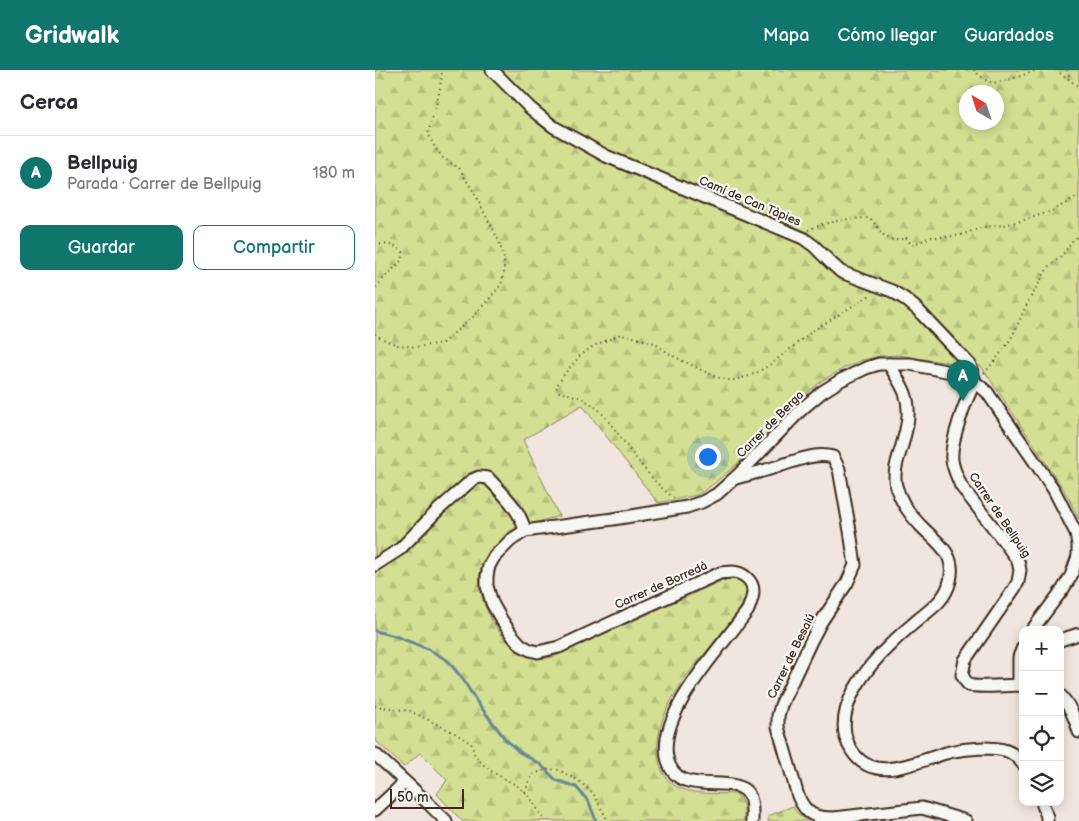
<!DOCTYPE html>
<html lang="es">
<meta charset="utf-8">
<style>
:root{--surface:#fff;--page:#f2f2f3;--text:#2b2b33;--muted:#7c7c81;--line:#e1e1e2;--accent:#0f766e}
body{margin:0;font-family:"Balsamiq Sans",sans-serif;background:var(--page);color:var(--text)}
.controls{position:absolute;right:15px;bottom:15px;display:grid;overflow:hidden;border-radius:10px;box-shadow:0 2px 12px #0003}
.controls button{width:45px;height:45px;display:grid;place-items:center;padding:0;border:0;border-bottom:1px solid var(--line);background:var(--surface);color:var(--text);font:25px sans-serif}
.compass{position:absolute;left:584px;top:15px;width:45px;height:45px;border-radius:50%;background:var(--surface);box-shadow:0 2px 12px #0003;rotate:321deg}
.scale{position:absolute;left:15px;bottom:12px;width:74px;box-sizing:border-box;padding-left:5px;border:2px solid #3b2a1e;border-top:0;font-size:14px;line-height:18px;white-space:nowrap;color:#3b2a1e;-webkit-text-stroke:4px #f6f6f2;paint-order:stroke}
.you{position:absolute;left:332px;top:386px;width:18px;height:18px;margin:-12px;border:4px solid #fff;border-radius:50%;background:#1a73e8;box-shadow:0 0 0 8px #1a73e833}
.badge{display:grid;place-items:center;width:32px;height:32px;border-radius:50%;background:var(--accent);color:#fff;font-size:16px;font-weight:700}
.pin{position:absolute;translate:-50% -41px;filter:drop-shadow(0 1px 2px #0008)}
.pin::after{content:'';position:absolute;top:26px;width:18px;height:15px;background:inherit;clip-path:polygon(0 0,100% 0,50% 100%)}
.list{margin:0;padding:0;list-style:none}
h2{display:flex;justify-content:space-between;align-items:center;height:65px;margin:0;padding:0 20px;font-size:21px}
h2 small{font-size:16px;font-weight:400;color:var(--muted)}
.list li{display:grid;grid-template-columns:32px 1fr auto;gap:15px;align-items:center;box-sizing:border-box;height:75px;padding:0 20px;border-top:1px solid var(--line)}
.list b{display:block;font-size:19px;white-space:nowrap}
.list p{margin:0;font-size:16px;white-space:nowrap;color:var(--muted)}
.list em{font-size:16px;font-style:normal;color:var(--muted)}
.actions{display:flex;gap:10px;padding:15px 20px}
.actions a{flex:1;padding:11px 0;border:1px solid var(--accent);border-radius:10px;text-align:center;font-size:18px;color:var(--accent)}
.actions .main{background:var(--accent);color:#fff}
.icon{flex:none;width:28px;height:28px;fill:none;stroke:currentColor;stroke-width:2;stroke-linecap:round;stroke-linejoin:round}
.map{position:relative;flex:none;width:704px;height:751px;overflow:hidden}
header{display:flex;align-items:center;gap:30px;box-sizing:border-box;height:70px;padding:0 25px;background:var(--accent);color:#fff}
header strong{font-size:24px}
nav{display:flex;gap:28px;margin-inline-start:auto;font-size:18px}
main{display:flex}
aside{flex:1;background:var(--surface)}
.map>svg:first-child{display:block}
.forest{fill:url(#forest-firs);stroke:#878458;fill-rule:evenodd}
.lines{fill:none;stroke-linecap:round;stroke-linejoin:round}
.stream{stroke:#678895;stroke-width:3}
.street-casing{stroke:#3b2a1e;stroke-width:15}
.path{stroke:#3b2a1e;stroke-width:2;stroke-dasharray:1 4;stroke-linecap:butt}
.street{stroke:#f6f6f2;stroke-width:11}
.labels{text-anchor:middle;stroke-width:4.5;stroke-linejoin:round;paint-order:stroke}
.street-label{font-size:12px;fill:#3b2a1e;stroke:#f6f6f2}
</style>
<header>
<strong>Gridwalk</strong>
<nav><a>Mapa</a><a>Cómo llegar</a><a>Guardados</a></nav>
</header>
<main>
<aside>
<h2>Cerca<small></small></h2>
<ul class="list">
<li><span class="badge">A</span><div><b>Bellpuig</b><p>Parada · Carrer de Bellpuig</p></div><em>180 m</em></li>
</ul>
<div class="actions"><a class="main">Guardar</a><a>Compartir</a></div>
</aside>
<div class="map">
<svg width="704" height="751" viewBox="0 0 704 751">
<defs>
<pattern id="forest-firs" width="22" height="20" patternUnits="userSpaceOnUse" patternTransform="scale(1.25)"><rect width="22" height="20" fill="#d3df92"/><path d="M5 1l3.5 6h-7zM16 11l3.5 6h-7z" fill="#b6c07d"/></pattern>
</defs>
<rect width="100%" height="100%" fill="#f1e6df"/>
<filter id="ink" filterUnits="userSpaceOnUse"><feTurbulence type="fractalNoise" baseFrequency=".02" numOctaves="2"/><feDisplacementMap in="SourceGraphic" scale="10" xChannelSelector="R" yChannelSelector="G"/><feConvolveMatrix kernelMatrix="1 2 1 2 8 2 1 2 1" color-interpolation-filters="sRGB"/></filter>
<g filter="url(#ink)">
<!-- forest -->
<g class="forest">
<path d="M 0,0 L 704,0 L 704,449 L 689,420 L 606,296 L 580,294 L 523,285 L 505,286 L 488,290 L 471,297 L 448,310 L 432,323 L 361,395 L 336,416 L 322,425 L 283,433 L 207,335 L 148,370 L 184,446 C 174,449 138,458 133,462 C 130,465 128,469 125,471 C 117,482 108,489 105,503 C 100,530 127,576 152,586 C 161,589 168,589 178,587 L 344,512 C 357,508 377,506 371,527 C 368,536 359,545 354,553 C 326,591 279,633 283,684 C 284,694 287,705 295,712 C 311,726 341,723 361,724 C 370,730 369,741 369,751 L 87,751 L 62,724 L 72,710 L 45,683 L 29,697 L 0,670 ZM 592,22 L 622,22 L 622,52 L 592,52 Z"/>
<path d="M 418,736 L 422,743 L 433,751 L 393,751 L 393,746 Z"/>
</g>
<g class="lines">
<!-- stream -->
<path class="stream" d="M 0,561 L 20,566 L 53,579 L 72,590 L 87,608 L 102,632 L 131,670 L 146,683 L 165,694 L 181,710 L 201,717 L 214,732 L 221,751"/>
<defs>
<g id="street">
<path d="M 117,0 L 155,38 L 166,47 L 179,57 L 231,86 L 428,168 L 439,176 L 456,193 L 466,202 L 517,221 L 530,229 L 542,239 L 595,295 L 600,312"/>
<path d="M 514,294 C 519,303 526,313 530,323 C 537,342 531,361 526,379 C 522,391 518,404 521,416 C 525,430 535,445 545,455 C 561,472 582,483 575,511 C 571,528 559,537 545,548 C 537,555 528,562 520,570 C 493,595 452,643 477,681 C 499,715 542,691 571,683 C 583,679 595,679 608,678 C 625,678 637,679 648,694"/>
<path d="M 600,312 C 591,329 575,371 577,390 C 578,399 583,408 586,416 L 628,470 L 643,491 L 645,500 L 643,512 L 639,519 L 590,590 L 587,605 C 589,608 591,613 594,615 C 601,618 638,615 648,615"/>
<path d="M 361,408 C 375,404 390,401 404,396 C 421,391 440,382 458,387 L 464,399 L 475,461 L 480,495 L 472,513 L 446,552 L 436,571 L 406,635 L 403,646 L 403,657 L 423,726 C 431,745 440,748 459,748 L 547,738 L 591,751"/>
<path d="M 0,495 L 25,479 L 63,440 L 97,410 L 104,407 L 113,408 C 128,424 145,439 150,461"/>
<path d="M 685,570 L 704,564"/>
<path d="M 644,615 L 644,587 L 648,577"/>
<path d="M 685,625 C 695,635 700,648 704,662"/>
<path d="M 0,684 L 52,732 L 71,751"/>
<path d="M 667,732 L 672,747 L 672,751"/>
<path d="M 0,740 L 30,712"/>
<path d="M 377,751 C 377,743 378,732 374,725 C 360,700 300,732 292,687 C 283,641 348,576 373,540 C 375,534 378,528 378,521 C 378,510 367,502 357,502 C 353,502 348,503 345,503 L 268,538 L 184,577 L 163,582 L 155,580 L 146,575 L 137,565 L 126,549 L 117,533 L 112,516 L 112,506 L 114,496 L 119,487 L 136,470 L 150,461 L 238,449 L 312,437 L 327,432 L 342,424 L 364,404 L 428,338 L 447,322 L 466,310 L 491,298 L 504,294 L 535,294 L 586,304 L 600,312 L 612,322 L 679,420 L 701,463 L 703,475 L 703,486 L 696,506 L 688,519 L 657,560"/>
</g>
</defs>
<!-- street casing -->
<use href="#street" class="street-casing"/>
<!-- path -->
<g class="path">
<path d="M 599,0 C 603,4 609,10 615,12 C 622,15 653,4 661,0"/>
<path d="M 681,0 L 704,17"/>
<path d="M 692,0 L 695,8"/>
<path d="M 433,160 C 452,151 474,148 495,148 L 502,156 L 507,164 L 518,171 L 531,168 L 537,175 L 556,167 L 571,167 L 586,165 L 608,157 L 629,155 L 646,151 L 677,141 L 704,126"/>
<path d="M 0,174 L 18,175 L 28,182 L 27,190 L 6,211 L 0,219"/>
<path d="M 0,264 L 10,270 L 23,275 L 42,277 L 67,273 L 98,247 L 126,215 L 129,203 L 129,189 L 124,171 L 98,121 L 84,98 L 68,88 L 60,78 L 53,63 C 59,42 66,22 67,0"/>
<path d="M 609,303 L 619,292 L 631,276 L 638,265 L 653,232 L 674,196 L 686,187 L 698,170 L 704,166"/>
<path d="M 299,428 C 271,408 249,369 225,341 C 213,331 202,324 185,323 L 181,317 L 190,303 L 205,286 L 218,276 L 244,265 L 255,266 L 279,273 L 296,285 L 341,307 L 353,310 L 360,310 L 371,307 L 383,302 L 396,294 L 439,260 L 497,224"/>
<path d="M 0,636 L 35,641 L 78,662 L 96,673 L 100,686 L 109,695 L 119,703 L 141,715 L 153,725 L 170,751"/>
<path d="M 150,722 L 154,711 L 158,704 L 174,699 L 184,700 L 205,712 L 218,723 L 233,751"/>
</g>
<!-- street -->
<use href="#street" class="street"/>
</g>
</g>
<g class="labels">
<!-- street labels -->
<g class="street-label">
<text transform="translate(375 131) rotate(23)" y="4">Camí de Can Tàpies</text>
<text transform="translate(395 354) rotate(-45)" y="4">Carrer de Berga</text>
<text transform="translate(625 445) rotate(56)" y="4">Carrer de Bellpuig</text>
<text transform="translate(286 515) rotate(-24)" y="4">Carrer de Borredà</text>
<text transform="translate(416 586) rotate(-64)" y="4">Carrer de Besalú</text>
</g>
</g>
</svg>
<div class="controls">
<button>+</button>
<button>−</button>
<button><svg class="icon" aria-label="locate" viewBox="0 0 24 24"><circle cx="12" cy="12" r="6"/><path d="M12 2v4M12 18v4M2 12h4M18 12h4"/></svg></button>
<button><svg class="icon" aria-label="layers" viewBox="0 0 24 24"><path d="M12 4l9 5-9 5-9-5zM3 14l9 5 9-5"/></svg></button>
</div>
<svg class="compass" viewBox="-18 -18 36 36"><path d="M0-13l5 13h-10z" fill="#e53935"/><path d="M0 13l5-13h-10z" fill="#7c7c81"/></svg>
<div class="scale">50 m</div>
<div class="you"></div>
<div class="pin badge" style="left:588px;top:331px">A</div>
</div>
</main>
